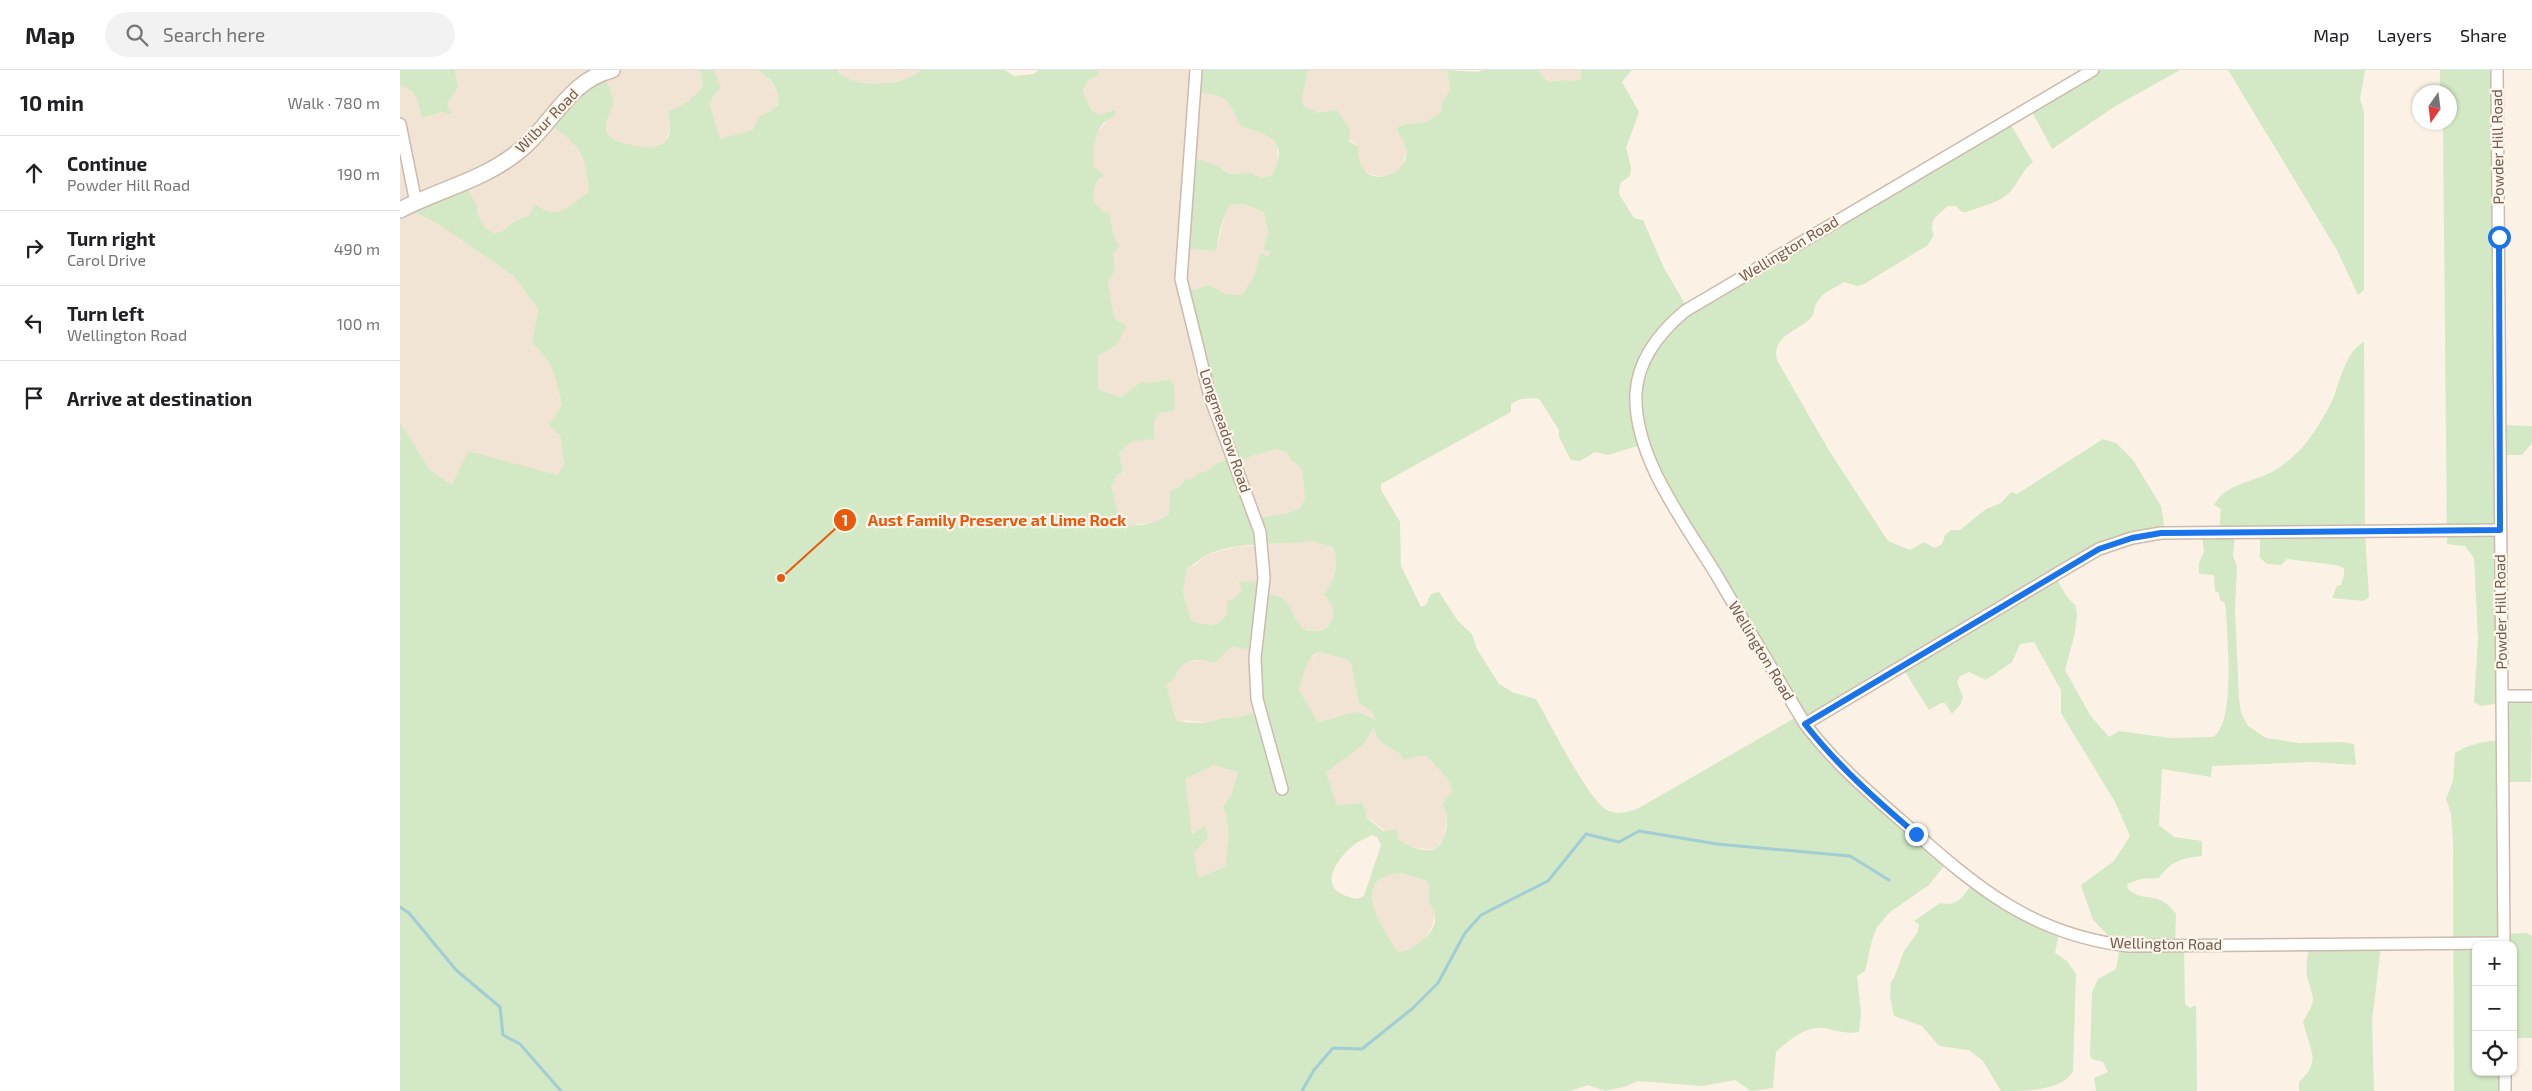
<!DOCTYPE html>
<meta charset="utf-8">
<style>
:root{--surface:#fff;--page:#f2f2f2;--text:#202124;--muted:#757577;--line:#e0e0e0}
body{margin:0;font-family:"Exo 2",sans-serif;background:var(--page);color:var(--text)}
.controls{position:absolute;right:15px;bottom:15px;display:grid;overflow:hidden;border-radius:10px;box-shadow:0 1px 4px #0004}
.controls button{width:45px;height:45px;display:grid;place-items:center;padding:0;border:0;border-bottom:1px solid var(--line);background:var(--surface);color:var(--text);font:25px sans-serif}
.compass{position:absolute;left:2012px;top:15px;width:45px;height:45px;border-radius:50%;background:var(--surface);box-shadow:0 1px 4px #0004;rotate:194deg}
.stop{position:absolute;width:15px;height:15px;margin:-11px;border:4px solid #1a73e8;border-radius:50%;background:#fff}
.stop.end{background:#1a73e8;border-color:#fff;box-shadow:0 1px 5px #0008}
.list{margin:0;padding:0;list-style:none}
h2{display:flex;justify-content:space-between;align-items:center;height:65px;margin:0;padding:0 20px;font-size:21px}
h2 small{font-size:16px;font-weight:400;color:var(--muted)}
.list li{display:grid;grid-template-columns:32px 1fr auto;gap:15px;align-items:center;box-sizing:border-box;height:75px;padding:0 20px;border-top:1px solid var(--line)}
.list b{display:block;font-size:19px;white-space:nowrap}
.list p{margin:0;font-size:16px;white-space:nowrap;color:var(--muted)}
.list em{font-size:16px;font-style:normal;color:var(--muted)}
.icon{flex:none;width:28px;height:28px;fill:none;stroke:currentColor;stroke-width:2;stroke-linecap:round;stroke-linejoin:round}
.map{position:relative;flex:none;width:2132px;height:1021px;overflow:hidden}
header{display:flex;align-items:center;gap:30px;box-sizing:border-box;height:70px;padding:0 25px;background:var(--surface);border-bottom:1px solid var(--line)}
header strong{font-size:24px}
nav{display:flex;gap:28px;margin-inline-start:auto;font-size:18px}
.search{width:350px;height:45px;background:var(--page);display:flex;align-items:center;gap:12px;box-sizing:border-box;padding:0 18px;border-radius:28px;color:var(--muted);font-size:19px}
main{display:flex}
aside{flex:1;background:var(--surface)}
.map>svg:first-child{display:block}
.residential{fill:#f2e4d4}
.green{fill:#d3e8c4;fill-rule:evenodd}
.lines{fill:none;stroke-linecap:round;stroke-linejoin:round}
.stream{stroke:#a1cdd5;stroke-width:3}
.minor-casing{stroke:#ccbaac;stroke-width:14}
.tertiary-casing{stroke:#ccbaac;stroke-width:18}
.minor{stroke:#fff;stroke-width:11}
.tertiary{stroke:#fff;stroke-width:15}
.route{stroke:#1a73e8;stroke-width:6}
.labels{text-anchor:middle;stroke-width:4.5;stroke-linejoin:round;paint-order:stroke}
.street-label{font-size:15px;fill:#73594c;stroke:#fef6eb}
.leader{fill:none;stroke:#e8590c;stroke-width:2}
.callout-dot{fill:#e8590c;stroke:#fef6eb;stroke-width:2}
.mark-label{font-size:15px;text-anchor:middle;font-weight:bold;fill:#fff}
.callout-label{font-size:16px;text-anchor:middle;font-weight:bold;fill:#e8590c;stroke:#fef6eb;stroke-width:4.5;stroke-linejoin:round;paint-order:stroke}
</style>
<header>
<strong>Map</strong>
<div class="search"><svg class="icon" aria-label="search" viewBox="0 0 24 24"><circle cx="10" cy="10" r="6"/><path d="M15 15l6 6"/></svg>Search here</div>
<nav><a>Map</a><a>Layers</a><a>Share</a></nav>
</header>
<main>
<aside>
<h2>10 min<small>Walk · 780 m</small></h2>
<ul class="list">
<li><svg class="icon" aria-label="ahead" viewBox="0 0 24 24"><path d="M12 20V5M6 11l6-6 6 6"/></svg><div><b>Continue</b><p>Powder Hill Road</p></div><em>190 m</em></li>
<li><svg class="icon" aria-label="right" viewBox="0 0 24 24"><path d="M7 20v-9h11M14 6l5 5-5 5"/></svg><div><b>Turn right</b><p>Carol Drive</p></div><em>490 m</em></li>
<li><svg class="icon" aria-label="left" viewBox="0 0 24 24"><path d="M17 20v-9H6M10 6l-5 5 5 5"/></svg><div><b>Turn left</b><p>Wellington Road</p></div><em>100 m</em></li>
<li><svg class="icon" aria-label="arrive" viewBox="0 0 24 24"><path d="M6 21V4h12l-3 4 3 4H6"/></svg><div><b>Arrive at destination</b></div></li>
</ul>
</aside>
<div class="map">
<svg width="2132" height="1021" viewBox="0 0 2132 1021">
<rect width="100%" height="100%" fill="#fbf2e5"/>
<!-- residential -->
<g class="residential">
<path d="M 55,0 L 197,0 L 148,54 L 171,68 L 187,97 L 190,122 L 167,140 L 152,143 L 144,141 L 115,151 L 101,162 L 94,163 L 85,158 L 77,143 L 8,139 L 38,154 L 114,206 L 138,239 L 132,273 L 143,281 L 156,305 L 162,335 L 160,365 L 164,394 L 152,412 L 53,416 L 30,400 L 0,352 L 0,15 L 7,17 L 18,30 L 23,48 L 42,42 L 58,17 Z"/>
<path d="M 222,0 L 300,0 L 303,15 L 289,31 L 268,42 L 271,54 L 266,71 L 257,78 L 245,79 L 213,70 L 208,65 L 206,56 L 213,30 L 203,4 Z"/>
<path d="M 314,0 L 357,0 L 365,4 L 378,23 L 379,30 L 374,39 L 359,47 L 354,60 L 331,81 L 318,66 L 310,35 L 313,26 L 320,18 Z"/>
<path d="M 437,0 L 520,0 L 512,8 L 484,14 L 449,11 Z"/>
<path d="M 697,0 L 797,0 L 797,22 L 821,25 L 826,28 L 841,56 L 871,67 L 877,74 L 878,92 L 872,105 L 862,108 L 851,103 L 829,104 L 824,99 L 816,98 L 816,181 L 826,141 L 830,135 L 843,134 L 864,142 L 868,162 L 863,178 L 871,182 L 867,188 L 861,184 L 853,208 L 842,225 L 826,224 L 809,215 L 831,388 L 817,393 L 805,402 L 797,403 L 791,409 L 785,410 L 780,417 L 770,421 L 769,444 L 762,451 L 727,456 L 716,450 L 711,415 L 717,405 L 723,402 L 719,383 L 760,343 L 773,341 L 774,315 L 770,309 L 747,313 L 742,311 L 721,327 L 698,319 L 698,286 L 718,274 L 725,254 L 714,248 L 707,213 L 715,200 L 713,189 L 714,162 L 703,142 L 694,132 L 693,117 L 699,109 L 694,99 L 692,83 L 696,64 L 710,47 L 715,46 L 701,45 L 691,40 L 683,21 L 689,9 L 699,6 Z"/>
<path d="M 908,0 L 1046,0 L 1048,2 L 1050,20 L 1042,33 L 1041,42 L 1026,52 L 1006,54 L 998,63 L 1006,72 L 1007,79 L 1002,97 L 997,102 L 986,107 L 969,104 L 961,98 L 958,91 L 959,77 L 919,44 L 904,37 L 902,28 Z"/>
<path d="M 1139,0 L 1181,0 L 1181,11 L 1169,13 L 1158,10 L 1151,12 L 1143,8 Z"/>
<path d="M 877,379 L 887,383 L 891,390 L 902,399 L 905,429 L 899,439 L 885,444 L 857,448 L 834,394 L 854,385 Z"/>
<path d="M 911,471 L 933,477 L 938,490 L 931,513 L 924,525 L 931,530 L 935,544 L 932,552 L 923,560 L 912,562 L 902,558 L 897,554 L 894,544 L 842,520 L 824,550 L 819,553 L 802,556 L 791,550 L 783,522 L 787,498 L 796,495 L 805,485 L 836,477 Z"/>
<path d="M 830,577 L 856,580 L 859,643 L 834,648 L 820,648 L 816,652 L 807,653 L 787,650 L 778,652 L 762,644 L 761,620 L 766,614 L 774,610 L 777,599 L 784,592 L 804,590 L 815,592 Z"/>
<path d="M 919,582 L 946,589 L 951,594 L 959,633 L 971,641 L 976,650 L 936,647 L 918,652 L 899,620 L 908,590 Z"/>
<path d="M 975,657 L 978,670 L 1000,684 L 1003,690 L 1018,686 L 1027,686 L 1048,709 L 1052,721 L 1046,739 L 1047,749 L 1043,770 L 1035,779 L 1029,780 L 1005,775 L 967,747 L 964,734 L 961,733 L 937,735 L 926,702 L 962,676 Z"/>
<path d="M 814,695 L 839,701 L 832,724 L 823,735 L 827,746 L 828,777 L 823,814 L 728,826 L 808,768 L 806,756 L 802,760 L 773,771 L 773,715 Z"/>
<path d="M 1001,803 L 1025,810 L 1030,815 L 1029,833 L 1034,838 L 1035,847 L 1030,861 L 1023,873 L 998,882 L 975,846 L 970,826 L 973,816 L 986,804 Z"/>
</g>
<!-- green -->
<g class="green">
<path d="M 0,0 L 55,0 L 58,17 L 47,34 L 51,44 L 42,42 L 22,48 C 19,33 16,20 0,15 Z"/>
<path d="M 197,0 L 222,0 L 203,4 C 206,12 213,23 213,30 C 213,42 202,53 208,64 C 211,71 221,72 228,74 C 256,82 277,77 268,42 L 289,31 L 303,16 L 300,0 L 314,0 L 321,18 L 313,26 L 310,35 L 320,69 L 353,60 L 359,47 C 363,44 370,42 374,39 C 387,26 369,6 357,0 L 437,0 C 449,19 508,17 520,0 L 605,0 L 614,6 L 634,4 L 638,0 L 697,0 L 699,6 L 689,9 L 683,21 L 691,40 L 701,45 L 714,40 L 715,46 C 694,52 692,80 694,98 L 705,105 C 693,112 693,119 694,132 L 703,142 L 710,143 C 710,154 714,161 715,171 L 720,175 L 713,184 L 715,200 L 708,213 L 714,248 L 726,255 L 718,274 L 698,286 L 698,319 L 721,327 L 742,311 L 747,313 L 770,309 L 774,315 L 775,338 L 773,341 L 760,343 L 754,350 L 754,369 L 732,371 L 719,383 L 723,402 L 717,405 L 711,416 L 721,453 C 734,459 759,453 769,444 L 770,421 L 780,417 L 785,410 L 791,409 L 797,403 L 805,402 L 817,393 L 831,388 L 789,221 L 809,215 L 826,224 L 842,225 L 853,208 L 861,183 L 867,187 L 871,182 L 863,179 L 868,162 L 864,142 L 843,134 L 830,135 C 821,148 819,165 816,181 L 782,178 L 793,88 C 806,91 819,95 829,104 L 851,103 L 862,108 L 872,105 C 890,70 870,66 841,56 C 826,28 830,26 797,22 L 797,0 L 908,0 L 902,28 L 904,37 L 919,43 L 937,40 L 950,60 L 949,71 L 959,77 C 953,131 1032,102 998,63 L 998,57 L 1006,54 L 1026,52 L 1041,42 L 1042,33 L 1050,20 L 1048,3 L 1046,0 L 1077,2 L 1083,0 L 1139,0 L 1143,8 L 1151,12 C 1161,9 1170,12 1181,10 L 1181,0 L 1232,0 L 1222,12 L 1239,42 L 1226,78 L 1231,97 L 1230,106 L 1220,113 L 1219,124 L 1234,148 L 1243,150 L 1264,198 L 1288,239 L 1609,52 L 1633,92 C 1622,100 1619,112 1610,122 C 1601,132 1579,137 1567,142 L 1562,142 L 1556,136 L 1548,136 C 1538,145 1527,151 1534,165 L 1528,175 L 1464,214 L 1457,216 L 1444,212 C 1434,218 1421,223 1416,234 C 1414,238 1414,245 1411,248 C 1397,262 1371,266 1377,290 L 1428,379 L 1488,471 L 1510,480 L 1524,472 L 1535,478 L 1542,474 L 1545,465 L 1551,460 L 1560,460 L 1586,439 L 1601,433 L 1611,422 L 1617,424 L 1703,369 L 1716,373 L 1733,390 L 1761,436 L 1765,460 L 1729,470 L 1655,506 L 1667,527 L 1675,535 L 1677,543 L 1675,563 L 1665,600 L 1690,645 L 1709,667 L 1719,661 L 1770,668 L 1813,667 C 1836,652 1827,567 1826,541 L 1825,533 L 1820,530 L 1819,523 L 1815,521 L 1814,505 L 1799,504 L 1799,493 L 1804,482 L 1802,464 L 1819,462 L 1821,439 L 1814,435 C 1824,415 1851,412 1870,403 C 1880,399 1892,387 1900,380 C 1910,370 1926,344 1932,331 C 1940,313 1945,281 1964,272 L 1965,464 L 1969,527 L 1964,531 L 1932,528 L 1937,516 L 1941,515 L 1944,505 L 1944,498 L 1936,495 L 1887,489 L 1881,495 L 1867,494 L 1860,488 L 1860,466 L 1835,463 L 1833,486 L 1837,496 L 1835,540 L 1839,629 L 1841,643 L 1848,656 L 1866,668 L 1899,673 L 1943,672 L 1954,674 L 1956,695 L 1912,692 L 1812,696 L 1811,707 L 1762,699 L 1759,755 L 1774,767 L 1802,771 L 1802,786 C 1782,788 1771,791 1759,808 L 1741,809 L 1727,814 L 1728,819 C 1745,834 1759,819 1776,844 L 1775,877 L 1784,878 L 1785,934 L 1790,938 L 1796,935 L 1797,1021 L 1696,1021 L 1694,1008 L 1708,1002 L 1703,992 L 1692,989 L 1690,986 L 1692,922 L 1698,909 L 1716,899 L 1720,877 L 1693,850 L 1681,815 L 1714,791 L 1730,766 L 1715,732 L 1661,643 L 1661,620 L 1634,572 L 1620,574 L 1612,592 L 1586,610 L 1569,602 L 1560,606 L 1557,612 L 1563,627 L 1560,635 L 1552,644 L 1545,633 L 1541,633 L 1529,640 L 1502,597 L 1406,655 L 1547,792 L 1529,815 L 1490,842 L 1477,857 L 1472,870 L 1465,901 L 1457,906 L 1461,943 L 1459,962 C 1446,964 1437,961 1424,958 C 1406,955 1388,971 1376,982 L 1373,1018 L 1351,1021 L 1335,1010 L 1303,1016 L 1238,1011 L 1224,1017 L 1205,1021 L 1188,1015 L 1170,1021 L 0,1021 L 0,352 L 30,400 L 52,415 L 68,381 L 157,405 L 164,394 L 160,365 L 149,355 L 162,335 C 157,310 152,289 132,273 L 138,239 L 114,206 L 38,154 L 8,139 L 65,115 L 77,136 L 77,143 L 85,158 L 94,163 L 101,162 L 115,151 L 129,146 L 135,134 C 159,153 169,135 189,122 C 186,85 180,74 148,54 ZM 1136,328 L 1140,330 L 1159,360 L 1159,367 L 1171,390 L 1180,391 L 1195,382 L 1208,385 L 1241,375 L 1398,646 L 1239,738 C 1228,742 1220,745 1209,741 C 1191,736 1148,649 1136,629 L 1114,623 L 1099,614 L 1077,579 L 1072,564 L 1058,551 L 1039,522 L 1031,524 L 1026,535 L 1021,537 L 1001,496 L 1000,452 L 981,420 L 981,414 L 1111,342 L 1111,334 L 1120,329 ZM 877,379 L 887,383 L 891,390 L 902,399 L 905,429 L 899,439 L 885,444 L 857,448 L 835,394 L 854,385 ZM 911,471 L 933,477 C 940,496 934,509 924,525 C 940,537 934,565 911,561 C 893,559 895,537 882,528 C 877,525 869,524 863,523 L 863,511 L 839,512 L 842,520 L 835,528 L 827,532 C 831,556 808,559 791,550 L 783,522 L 787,498 C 795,495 799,489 806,485 C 838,470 877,476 911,471 ZM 831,577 L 856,580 L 859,642 L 834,648 L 820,648 C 811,656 787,652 776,651 L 766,614 L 774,610 C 781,589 794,587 815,593 ZM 919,582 L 946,589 L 951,594 L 959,633 L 971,641 L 976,650 L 957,642 L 918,652 L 899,620 C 904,608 905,586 919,582 ZM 974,658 L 978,670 L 1000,684 L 1003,690 L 1018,686 L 1027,686 L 1048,709 L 1052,721 L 1042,735 C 1051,744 1047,772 1035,779 C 1026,784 1005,775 998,769 L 997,760 L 983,761 L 967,748 L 964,734 L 961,733 L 937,735 L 926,702 L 962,676 ZM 814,695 L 838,702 L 832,724 L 823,736 C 831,755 828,777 825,797 L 798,808 L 794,782 L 808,768 L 806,756 L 792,764 L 785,709 ZM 971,765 L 977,767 L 981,775 L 964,826 L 957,829 C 949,827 940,825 935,819 C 924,806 943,783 954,775 C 958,771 966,769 971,765 ZM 1001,803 L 1025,810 L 1029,815 L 1029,833 C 1048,855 1020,878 998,882 C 981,856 947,808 1001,803 Z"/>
<path d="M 1695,0 L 1780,0 L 1714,37 L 1652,79 L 1631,40 Z"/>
<path d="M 1828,0 L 1965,0 L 1960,29 L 1964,43 L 1964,220 L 1958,225 L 1937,180 Z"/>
<path d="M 2040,0 L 2098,0 L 2101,355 L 2132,356 L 2132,373 L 2122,385 L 2101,385 L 2103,623 L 2132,626 L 2131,712 L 2104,712 L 2105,864 L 2127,863 L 2132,866 L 2132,968 L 2113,968 L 2113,875 L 2076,875 L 2076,1002 L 2106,1002 L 2106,1021 L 2054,1021 L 2053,772 L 2051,743 L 2046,729 L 2053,711 L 2055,683 C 2068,674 2086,671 2103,670 L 2101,633 L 2081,636 L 2074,632 L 2078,568 L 2074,488 L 2065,476 L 2047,474 L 2043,53 L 2050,52 L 2050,22 L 2043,22 L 2040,20 Z"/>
<path d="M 1574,813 L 1659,864 L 1655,883 L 1667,891 L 1676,904 L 1673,1001 C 1663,1021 1624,1021 1601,1021 L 1583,991 L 1569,980 L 1539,976 L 1522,956 L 1494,946 L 1490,926 L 1491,911 L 1494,908 L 1504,881 L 1518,862 L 1519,854 L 1514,851 L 1540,833 C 1560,837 1561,826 1574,813 Z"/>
<path d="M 1981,876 L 1972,951 L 1974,1021 L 1899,1021 L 1899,1012 C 1923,990 1909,980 1903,951 C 1918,928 1913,930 1907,906 C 1905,897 1908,886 1909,877 Z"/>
</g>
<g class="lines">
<!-- stream -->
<g class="stream">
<path d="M 0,837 L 9,843 L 56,900 L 100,937 L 103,965 L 120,974 L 161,1021"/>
<path d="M 902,1021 L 914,1000 L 933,978 L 962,979 L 1013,938 L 1038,913 L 1065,863 L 1081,845 L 1148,811 L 1186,764 L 1219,772 L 1239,761 L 1317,774 L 1450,786 L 1489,810"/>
</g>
<defs>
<g id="minor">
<path d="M 796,0 L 781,209 L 810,327 L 860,462 L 864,508 L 855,588 L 857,629 L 882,719"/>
<path d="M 1693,0 L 1285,241 C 1260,262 1238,289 1236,323 C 1233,386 1284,452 1316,504 C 1345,554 1375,604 1405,654 C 1434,692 1468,722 1504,753 C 1575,816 1631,865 1729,876 L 2104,873"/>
<path d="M 2097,0 L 2104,875"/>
<path d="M 0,54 L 16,133"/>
<path d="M 2103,626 L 2132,626"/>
<path d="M 1405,654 L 1675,493 L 1699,479 L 1732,468 L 1761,463 L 2100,460"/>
<path d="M 2105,1021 L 2105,1002"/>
</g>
<path id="tertiary" d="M 0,140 C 42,118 89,109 125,76 C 154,50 171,10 212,0"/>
</defs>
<!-- minor casing -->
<use href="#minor" class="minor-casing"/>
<!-- tertiary casing -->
<use href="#tertiary" class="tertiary-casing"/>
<!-- minor -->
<use href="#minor" class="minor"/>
<!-- tertiary -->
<use href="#tertiary" class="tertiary"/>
</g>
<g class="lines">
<!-- route -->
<path class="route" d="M 1516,764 C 1476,730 1437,695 1405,654 L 1699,479 L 1732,468 L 1761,463 L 2100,460 L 2099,167"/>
</g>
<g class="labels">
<!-- street labels -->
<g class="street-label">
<text transform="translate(147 51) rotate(-46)" y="5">Wilbur Road</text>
<text transform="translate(2098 77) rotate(-91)" y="5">Powder Hill Road</text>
<text transform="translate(1389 179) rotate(-31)" y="5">Wellington Road</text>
<text transform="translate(825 361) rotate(71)" y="5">Longmeadow Road</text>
<text transform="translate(2101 542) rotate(-91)" y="5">Powder Hill Road</text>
<text transform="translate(1361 581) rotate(59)" y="5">Wellington Road</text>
<text transform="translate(1766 874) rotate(1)" y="5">Wellington Road</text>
</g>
</g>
<!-- callouts -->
<path class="leader" d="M381 508L445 450"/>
<g class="callout-dot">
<circle cx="381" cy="508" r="5"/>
<circle cx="445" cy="450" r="12"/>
</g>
<g class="mark-label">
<text x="445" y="456">1</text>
</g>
<g class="callout-label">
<text x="597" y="456">Aust Family Preserve at Lime Rock</text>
</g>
</svg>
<div class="controls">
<button>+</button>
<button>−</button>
<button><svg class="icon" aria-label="locate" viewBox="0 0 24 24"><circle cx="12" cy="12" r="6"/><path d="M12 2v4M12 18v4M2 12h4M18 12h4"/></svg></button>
</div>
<svg class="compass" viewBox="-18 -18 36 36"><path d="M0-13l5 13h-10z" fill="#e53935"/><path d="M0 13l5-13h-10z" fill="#757577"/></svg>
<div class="stop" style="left:2099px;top:167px"></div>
<div class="stop end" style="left:1516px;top:764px"></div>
</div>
</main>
